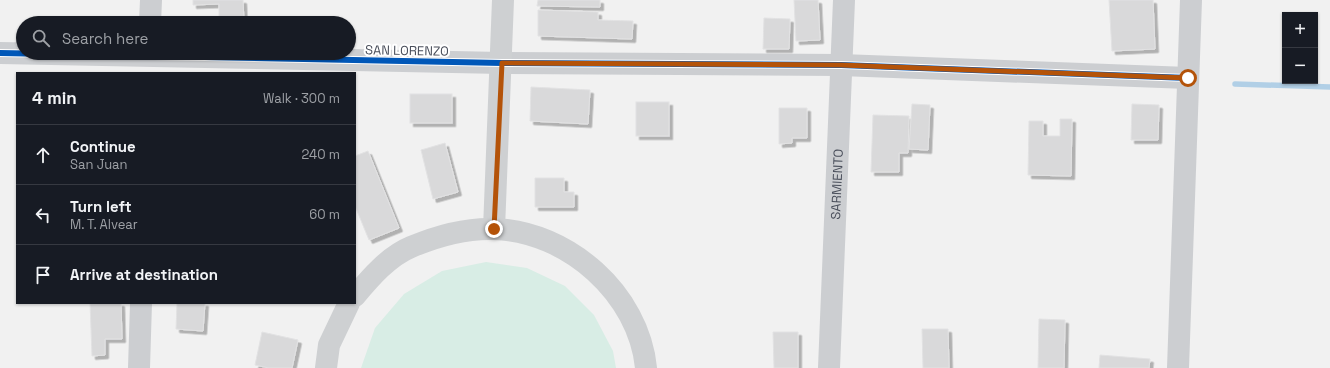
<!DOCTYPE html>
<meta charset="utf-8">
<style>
:root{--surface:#171b24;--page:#20242c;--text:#f1f3f6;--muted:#9ea1a6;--line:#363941}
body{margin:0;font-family:"Space Grotesk",sans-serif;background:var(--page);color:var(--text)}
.controls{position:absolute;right:12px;top:12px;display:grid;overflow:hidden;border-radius:0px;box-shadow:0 1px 3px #0004}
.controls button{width:36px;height:36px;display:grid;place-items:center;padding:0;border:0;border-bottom:1px solid var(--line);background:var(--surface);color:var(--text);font:20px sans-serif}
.stop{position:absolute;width:12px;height:12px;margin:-9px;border:3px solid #b45309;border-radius:50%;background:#fff}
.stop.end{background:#b45309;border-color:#fff;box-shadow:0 1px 4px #0008}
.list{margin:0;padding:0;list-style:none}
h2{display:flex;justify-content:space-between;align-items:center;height:52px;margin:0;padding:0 16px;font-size:17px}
h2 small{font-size:13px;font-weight:400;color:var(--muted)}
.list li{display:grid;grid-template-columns:26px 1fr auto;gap:12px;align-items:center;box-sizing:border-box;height:60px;padding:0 16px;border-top:1px solid var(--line)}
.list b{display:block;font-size:15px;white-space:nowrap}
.list p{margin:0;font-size:13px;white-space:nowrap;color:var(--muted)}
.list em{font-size:13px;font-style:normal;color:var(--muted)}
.icon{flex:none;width:22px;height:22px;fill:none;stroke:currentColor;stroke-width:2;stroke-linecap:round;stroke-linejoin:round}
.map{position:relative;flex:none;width:1330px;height:368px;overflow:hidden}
.search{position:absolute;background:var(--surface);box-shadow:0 1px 3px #0004;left:16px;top:16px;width:340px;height:44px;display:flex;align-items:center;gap:10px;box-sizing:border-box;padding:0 14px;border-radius:22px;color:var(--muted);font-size:15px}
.panel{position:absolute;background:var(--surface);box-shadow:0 1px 3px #0004;left:16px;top:72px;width:340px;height:232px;border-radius:0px}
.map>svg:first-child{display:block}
.green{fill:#d8ede5}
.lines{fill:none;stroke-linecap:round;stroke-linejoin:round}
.stream{stroke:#b1cfe6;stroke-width:5.5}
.building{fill:#d9d9da;stroke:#e2e2e3;filter:url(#shadow)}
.street{stroke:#ccced1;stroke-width:22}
.secondary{stroke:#ced0d2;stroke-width:22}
.cycleway-casing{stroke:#fff;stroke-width:8}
.cycleway{stroke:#0057b8;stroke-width:6}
.route{stroke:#b45309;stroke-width:5}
.labels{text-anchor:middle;stroke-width:4;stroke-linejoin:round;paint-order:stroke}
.street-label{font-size:13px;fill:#4a4f5b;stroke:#fff}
</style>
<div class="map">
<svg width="1330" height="368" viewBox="0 0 1330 368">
<defs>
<filter id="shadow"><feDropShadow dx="3.5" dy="3.5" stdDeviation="0" flood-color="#0004"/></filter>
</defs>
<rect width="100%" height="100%" fill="#f1f1f1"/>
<!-- green -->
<path class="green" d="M 486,262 L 527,268 L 565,286 L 594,315 L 613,351 L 616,368 L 361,368 L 375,328 L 404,294 L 442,271 Z"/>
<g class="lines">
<!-- stream -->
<path class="stream" d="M 1235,84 L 1330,87"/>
</g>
<!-- building -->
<g class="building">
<path d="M 193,0 L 243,0 L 244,22 L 219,22 L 219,4 L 193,5 Z"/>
<path d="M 538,0 L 600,0 L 600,7 L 537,6 Z"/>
<path d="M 794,0 L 818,0 L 820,40 L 796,41 Z"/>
<path d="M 1109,0 L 1153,0 L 1155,49 L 1112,51 Z"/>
<path d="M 538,10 L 598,12 L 598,20 L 633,21 L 632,39 L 538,36 Z"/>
<path d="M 764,18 L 790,19 L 789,49 L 763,49 Z"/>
<path d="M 531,87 L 590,90 L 588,124 L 530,121 Z"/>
<rect x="410" y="94" width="42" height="29"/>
<rect x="636" y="102" width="33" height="34"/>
<path d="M 912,104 L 930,105 L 928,150 L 909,149 Z"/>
<path d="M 1132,104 L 1159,105 L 1158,140 L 1131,140 Z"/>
<path d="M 779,108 L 807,108 L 807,138 L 792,138 L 792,143 L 779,144 Z"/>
<path d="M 873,115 L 909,116 L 908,153 L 899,153 L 899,172 L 871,172 Z"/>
<path d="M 1060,119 L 1072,119 L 1071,176 L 1028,175 L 1029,121 L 1043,121 L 1043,136 L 1060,136 Z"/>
<path d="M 445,143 L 458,192 L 433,199 L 421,150 Z"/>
<path d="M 368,151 L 399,228 L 369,240 L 355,206 L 355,156 Z"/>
<path d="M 535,178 L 564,178 L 564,192 L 574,192 L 574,207 L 535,207 Z"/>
<path d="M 90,303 L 121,303 L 122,339 L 105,339 L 105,355 L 92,356 Z"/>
<path d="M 177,303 L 205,303 L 203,331 L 176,329 Z"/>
<path d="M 1039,319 L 1065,320 L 1064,368 L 1038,368 Z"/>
<path d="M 922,329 L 948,329 L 949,368 L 923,368 Z"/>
<path d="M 262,332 L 298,340 L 292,368 L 269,368 L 255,365 Z"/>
<path d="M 773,332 L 798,332 L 798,368 L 774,368 Z"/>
<path d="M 1100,355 L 1150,359 L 1149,368 L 1099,368 Z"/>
</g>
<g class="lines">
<!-- street -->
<g class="street">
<path d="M 150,23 L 151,0"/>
<path d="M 0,53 L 502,63 L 841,65 L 1188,78"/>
<path d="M 139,368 L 141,303"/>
<path id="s1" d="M 829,368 L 844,0"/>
<path d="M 1178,368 L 1191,0"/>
</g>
<!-- secondary -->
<g class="secondary">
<path d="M 494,229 L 503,0"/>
<path d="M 355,296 C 370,278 389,256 411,247 C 437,236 465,228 494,229 C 568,231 639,294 646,368"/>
<path d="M 326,368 L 329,345 L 349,303"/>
</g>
<defs>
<path id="cycleway" d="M 0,53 L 502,63 L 841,65 L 1188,78"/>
</defs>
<!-- cycleway casing -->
<use href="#cycleway" class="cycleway-casing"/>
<!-- cycleway -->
<use href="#cycleway" class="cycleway"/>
</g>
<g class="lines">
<!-- route -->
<path class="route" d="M 494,229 L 502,63 L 841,65 L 1188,78"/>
</g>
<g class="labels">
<!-- street labels -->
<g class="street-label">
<text transform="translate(407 50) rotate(1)" y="5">SAN LORENZO</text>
<text dy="5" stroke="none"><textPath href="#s1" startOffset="184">SARMIENTO</textPath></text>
</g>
</g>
</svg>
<div class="controls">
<button>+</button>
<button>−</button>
</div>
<div class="stop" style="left:1188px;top:78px"></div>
<div class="stop end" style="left:494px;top:229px"></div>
<div class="search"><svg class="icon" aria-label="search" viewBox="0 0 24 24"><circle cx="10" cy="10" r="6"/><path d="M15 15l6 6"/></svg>Search here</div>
<section class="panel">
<h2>4 min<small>Walk · 300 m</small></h2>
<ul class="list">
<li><svg class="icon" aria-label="ahead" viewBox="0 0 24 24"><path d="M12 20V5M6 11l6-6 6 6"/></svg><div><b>Continue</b><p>San Juan</p></div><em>240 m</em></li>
<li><svg class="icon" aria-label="left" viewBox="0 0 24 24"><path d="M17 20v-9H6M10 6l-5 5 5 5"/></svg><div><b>Turn left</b><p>M. T. Alvear</p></div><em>60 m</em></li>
<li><svg class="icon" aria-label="arrive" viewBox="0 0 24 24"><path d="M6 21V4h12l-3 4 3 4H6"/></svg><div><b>Arrive at destination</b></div></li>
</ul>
</section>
</div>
